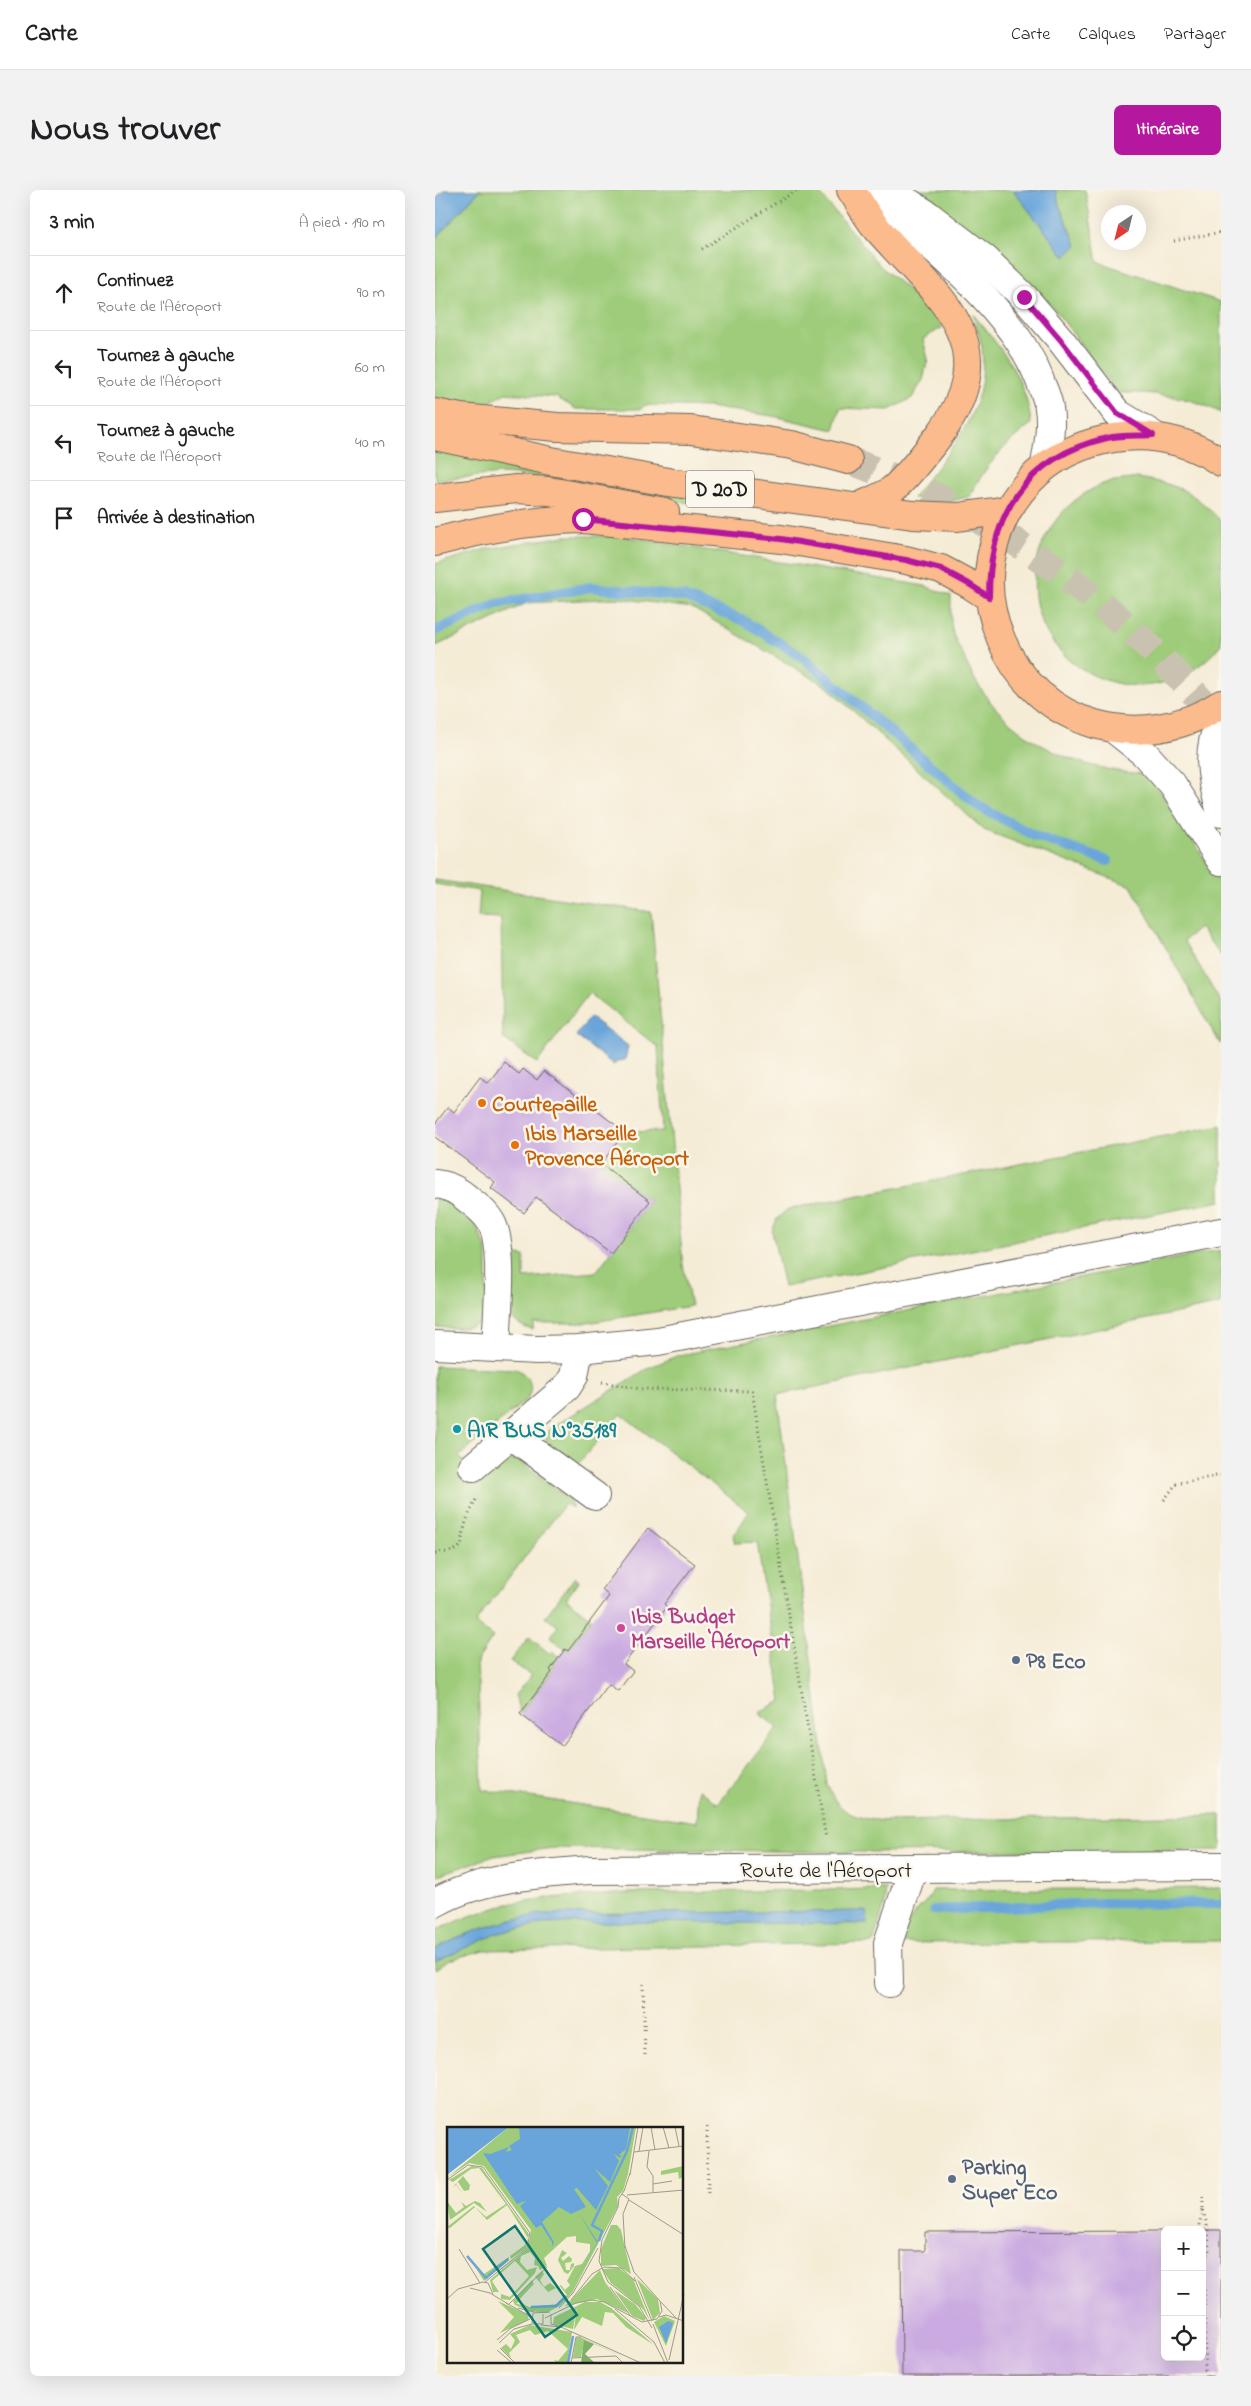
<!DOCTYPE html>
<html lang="fr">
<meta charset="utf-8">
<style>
:root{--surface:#fff;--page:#f2f2f2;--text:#202124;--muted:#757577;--line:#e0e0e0;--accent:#b5179e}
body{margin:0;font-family:"Indie Flower",sans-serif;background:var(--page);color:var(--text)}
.controls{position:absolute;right:15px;bottom:15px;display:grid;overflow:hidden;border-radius:8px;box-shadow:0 5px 20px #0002}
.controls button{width:45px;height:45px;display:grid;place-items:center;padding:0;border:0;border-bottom:1px solid var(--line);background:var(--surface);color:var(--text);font:25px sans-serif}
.compass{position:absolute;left:666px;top:15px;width:45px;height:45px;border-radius:50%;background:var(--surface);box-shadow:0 5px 20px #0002;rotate:215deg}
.stop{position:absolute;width:15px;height:15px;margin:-11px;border:4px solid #b5179e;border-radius:50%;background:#fff}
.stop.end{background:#b5179e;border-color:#fff;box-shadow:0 1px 5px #0008}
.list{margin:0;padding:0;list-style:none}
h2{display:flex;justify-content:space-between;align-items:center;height:65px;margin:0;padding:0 20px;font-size:21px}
h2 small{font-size:16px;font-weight:400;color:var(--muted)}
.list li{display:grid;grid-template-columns:32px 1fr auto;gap:15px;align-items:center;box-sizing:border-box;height:75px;padding:0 20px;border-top:1px solid var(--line)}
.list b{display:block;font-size:19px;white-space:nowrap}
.list p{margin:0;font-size:16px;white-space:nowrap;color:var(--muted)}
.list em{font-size:16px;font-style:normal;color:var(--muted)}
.icon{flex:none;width:28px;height:28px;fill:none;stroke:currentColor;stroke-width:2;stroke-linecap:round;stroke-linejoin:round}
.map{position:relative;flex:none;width:786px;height:2186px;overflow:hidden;border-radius:8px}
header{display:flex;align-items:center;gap:30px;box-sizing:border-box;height:70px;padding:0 25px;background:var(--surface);border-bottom:1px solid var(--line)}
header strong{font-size:24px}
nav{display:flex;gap:28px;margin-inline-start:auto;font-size:18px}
.intro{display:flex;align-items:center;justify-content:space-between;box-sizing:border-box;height:120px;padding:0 30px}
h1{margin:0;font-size:35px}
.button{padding:12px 22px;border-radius:8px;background:var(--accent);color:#fff;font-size:18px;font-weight:700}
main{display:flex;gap:30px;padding:0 30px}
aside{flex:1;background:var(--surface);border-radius:8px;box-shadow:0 5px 20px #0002}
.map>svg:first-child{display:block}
.green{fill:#9ecc7a;stroke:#5d744b}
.water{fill:#69a5da;stroke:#42607b}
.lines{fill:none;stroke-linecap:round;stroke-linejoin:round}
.stream{stroke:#69a5da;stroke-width:10}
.building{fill:#caaae1}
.major-tunnel{stroke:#cac2b1;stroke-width:28;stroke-dasharray:28 14;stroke-linecap:butt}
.minor-casing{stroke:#68655d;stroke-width:30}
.major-casing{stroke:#68655d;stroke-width:30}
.path{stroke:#68655d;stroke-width:3;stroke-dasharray:1 4;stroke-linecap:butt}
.minor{stroke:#fff;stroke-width:28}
.major{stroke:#fbbb8c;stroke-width:28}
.route{stroke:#b5179e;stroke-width:6}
.food-dot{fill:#e8710a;stroke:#fbf7ec;stroke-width:2}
.culture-dot{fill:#0f9aa8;stroke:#fbf7ec;stroke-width:2}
.hotel-dot{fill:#d1479c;stroke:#fbf7ec;stroke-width:2}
.service-dot{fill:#5c6f8a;stroke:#fbf7ec;stroke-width:2}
.labels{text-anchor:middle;stroke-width:5;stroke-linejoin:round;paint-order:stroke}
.shield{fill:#fbf7ec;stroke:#5f5e5a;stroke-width:1}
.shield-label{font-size:21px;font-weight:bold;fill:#1c1c1c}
.food-label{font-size:22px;font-weight:bold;fill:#c56008;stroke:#fbf7ec;text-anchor:start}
.culture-label{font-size:22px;font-weight:bold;fill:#0d838f;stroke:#fbf7ec;text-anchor:start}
.hotel-label{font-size:22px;font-weight:bold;fill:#b23c85;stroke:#fbf7ec;text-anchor:start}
.service-label{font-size:22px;font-weight:bold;fill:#4e5e75;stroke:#fbf7ec;text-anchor:start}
.street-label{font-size:22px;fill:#1c1c1c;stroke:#fbf7ec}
.inset-river{fill:none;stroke:#69a5da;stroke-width:2.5}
.inset-road{fill:none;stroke:#9e998c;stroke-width:1}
.view{fill:#0f766e;fill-opacity:0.15;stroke:#0f766e;stroke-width:2.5}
.inset-edge{fill:none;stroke:#1c1c1c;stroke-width:2.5}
</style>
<header>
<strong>Carte</strong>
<nav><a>Carte</a><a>Calques</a><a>Partager</a></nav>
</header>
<div class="intro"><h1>Nous trouver</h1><a class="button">Itinéraire</a></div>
<main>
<aside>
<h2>3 min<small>À pied · 190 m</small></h2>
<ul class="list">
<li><svg class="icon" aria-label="ahead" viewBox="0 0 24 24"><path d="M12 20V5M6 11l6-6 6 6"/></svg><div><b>Continuez</b><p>Route de l'Aéroport</p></div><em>90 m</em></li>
<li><svg class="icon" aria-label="left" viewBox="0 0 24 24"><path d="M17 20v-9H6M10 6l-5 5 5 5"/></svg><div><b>Tournez à gauche</b><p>Route de l'Aéroport</p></div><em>60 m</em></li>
<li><svg class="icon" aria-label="left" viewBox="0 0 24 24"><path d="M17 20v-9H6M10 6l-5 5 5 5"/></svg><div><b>Tournez à gauche</b><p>Route de l'Aéroport</p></div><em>40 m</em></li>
<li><svg class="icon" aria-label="arrive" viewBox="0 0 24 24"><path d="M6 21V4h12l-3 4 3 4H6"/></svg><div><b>Arrivée à destination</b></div></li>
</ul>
</aside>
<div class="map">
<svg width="786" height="2186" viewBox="0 0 786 2186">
<rect width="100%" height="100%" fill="#fbf7ec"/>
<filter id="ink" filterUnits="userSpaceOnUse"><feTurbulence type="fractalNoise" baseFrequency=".02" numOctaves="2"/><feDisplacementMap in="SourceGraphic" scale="10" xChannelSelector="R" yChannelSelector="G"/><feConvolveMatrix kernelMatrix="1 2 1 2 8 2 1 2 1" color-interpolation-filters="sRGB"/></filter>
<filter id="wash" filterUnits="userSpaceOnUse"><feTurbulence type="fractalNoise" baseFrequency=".0096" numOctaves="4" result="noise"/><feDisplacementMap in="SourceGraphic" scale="20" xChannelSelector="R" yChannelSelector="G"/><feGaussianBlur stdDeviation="1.12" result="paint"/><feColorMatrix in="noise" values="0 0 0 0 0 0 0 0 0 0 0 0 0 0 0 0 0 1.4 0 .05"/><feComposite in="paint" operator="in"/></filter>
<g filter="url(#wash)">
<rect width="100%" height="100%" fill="#f5ecd6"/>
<!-- green -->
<g class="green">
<path d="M 45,0 L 382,0 L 445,76 L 486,111 L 508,137 L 488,149 L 493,169 L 488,190 L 477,208 L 454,220 L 405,218 L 399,240 L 338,226 L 274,217 L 210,215 L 206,219 L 141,219 L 121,207 L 70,203 L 48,216 L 0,209 L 0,49 Z"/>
<path d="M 479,0 L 650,0 L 663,72 L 786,112 L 786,223 C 755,206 718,202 683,203 L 617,116 L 551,52 Z"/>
<path d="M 538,124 C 565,157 592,189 596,234 C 570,254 550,276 535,306 L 517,311 L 478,308 C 515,259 554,223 547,157 C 545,146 541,135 538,124 Z"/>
<path d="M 0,257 L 273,311 L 272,316 L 92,286 L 66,284 L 0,290 Z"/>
<path d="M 702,288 C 745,295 756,300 786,331 L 786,454 C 771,474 751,486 727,493 C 703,499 680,495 658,485 C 573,444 584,329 668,294 C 678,290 692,290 702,288 Z"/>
<path d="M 130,346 L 187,346 L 490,396 L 516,406 C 516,417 515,430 517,440 C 519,449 524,457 528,465 C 559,542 631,580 712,584 L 736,616 L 786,695 L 786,766 L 765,738 L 749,750 L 786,813 L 786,852 L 785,854 L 696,696 L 549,640 L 391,496 L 257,418 L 183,408 L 92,413 L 1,456 L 0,374 L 51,359 Z"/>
<path d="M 0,690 L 216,722 L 248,1075 L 256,1116 L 152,1133 L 99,1133 L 98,1140 C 69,1132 74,1117 72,1091 L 79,1090 L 77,1064 L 89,1066 L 89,1088 L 161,1082 L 215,1011 L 165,975 L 189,942 L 228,941 L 223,857 L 154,803 L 102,873 L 68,848 L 66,728 L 43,727 L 45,701 L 0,694 Z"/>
<path d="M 786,935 L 786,1011 L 349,1097 L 337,1041 L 342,1029 L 353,1019 Z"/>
<path d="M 11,1007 L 36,1025 L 52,1060 L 52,1122 C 43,1143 20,1138 0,1137 L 0,1008 Z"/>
<path d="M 786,1060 L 786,1114 L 342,1205 L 392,1594 C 404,1626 423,1629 454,1631 L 786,1625 L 786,1660 L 413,1662 L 118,1658 L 59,1666 L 0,1686 L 0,1176 L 82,1179 C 94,1187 100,1195 92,1209 L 24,1266 L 46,1292 L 71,1270 L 84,1270 L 134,1309 L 138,1318 L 130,1314 L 40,1433 L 58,1447 L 42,1471 L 47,1600 L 262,1632 L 264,1599 L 283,1614 L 343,1538 L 326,1525 L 326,1521 L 347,1511 L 322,1352 L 300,1353 L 298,1346 L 314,1322 L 186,1224 L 142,1275 L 111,1252 L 111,1245 L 116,1238 L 213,1178 L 244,1165 Z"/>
<path d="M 140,1387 L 144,1391 L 131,1409 L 157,1429 L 133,1461 L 115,1447 L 123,1436 L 110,1427 Z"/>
<path d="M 94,1447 L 115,1464 L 117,1462 L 127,1469 L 124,1468 L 115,1480 L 117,1482 L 85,1524 L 80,1505 L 96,1485 L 75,1471 Z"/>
<path d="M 786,1698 L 786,1751 L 465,1753 C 469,1742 473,1732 480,1723 C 487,1714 494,1710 498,1700 Z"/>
<path d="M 451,1699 L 449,1716 L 438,1753 L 49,1760 L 17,1769 L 0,1779 L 0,1741 L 32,1727 L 72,1714 L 113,1708 L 193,1703 Z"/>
</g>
<!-- water -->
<g class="water">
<path d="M 9,0 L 45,0 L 0,49 L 0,9 Z"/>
<path d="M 578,0 L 621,0 L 624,15 L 642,55 L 630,67 Z"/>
<path d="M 155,827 L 193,856 L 190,870 L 182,871 L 179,875 L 141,846 Z"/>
<path d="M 432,1721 L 433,1734 L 166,1732 L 108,1734 L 64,1743 L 0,1771 L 0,1760 C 34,1740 68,1731 106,1724 Z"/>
</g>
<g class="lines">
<!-- stream -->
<g class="stream">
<path d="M 0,441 L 61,414 L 156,397 L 249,407 L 309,431 L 370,469 L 543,616 L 600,646 L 673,671"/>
<path d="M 499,1720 L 665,1713 L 786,1714"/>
</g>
</g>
<g id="blocks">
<!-- building -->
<g class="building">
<path d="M 69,872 L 84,884 L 88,879 L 102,890 L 109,881 L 190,942 L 166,974 L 215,1011 L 176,1063 L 101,1007 L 89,1023 L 56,998 L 60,992 L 0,947 L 0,934 L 13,917 L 19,922 L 45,887 L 53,893 Z"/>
<path d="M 213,1338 L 260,1374 L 229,1414 L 232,1417 L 189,1474 L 198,1481 L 183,1501 L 174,1494 L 127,1556 L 85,1524 L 117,1482 L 115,1480 L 130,1459 L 133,1461 L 174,1406 L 167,1400 Z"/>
<path d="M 767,2040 L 786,2040 L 786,2186 L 467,2186 L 466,2061 L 490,2061 L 490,2042 L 730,2041 L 730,2167 L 767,2167 Z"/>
</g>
</g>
</g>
<g filter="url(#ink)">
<use href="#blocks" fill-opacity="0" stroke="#68655d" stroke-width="1"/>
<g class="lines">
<!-- major-tunnel -->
<path class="major-tunnel" d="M 413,270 C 434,278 456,286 477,295 C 601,354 698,429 786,534"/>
<defs>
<g id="minor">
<path d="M 430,0 C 490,50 581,120 607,196 C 610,203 613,211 614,218 C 617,237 613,256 610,275"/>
<path d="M 454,0 L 493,25 L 550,69 L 589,107 L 625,149 L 682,223 L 718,245"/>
<path d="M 786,526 C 770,565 776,584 786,623"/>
<path d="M 679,539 L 709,563 L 737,594 L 786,671"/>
<path d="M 0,994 C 14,995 24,1001 34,1010 C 42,1016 51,1023 56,1032 C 70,1055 62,1128 61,1158"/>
<path d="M 0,1155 L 102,1160 L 144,1159 L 223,1151 L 786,1042"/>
<path d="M 76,1245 L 160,1306"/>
<path d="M 38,1277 L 132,1197 L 139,1186 L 144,1159"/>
<path d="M 0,1713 C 46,1687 103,1684 155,1680 L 786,1676"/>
<path d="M 454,1793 L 453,1753 L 478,1679"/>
</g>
<g id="major">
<path d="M 416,0 C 424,11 430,24 439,35 C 495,102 574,148 506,243 C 496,256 467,294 454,302 C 444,308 433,312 423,317"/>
<path d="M 0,223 L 26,228 L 122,237 L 256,240 L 357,255 L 413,270"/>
<path d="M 0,246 L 116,271 L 233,292 L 478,325 L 523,327 L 572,320"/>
<path d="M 786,272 C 747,246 702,240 657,253 C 623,263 597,283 578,312 C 566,329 560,348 556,368 C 551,396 555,423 566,449 C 602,538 707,565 786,514"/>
<path d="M 0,308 L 81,299 L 114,301 L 230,322"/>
<path d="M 0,352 C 48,339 98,330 148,329 L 346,349 L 471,370 L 506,379 L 534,394 L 554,407"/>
</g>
</defs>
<!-- minor casing -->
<use href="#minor" class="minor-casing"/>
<!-- major casing -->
<use href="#major" class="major-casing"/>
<!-- path -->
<g class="path">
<path d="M 739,51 L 786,42"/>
<path d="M 267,59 L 362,0"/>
<path d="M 167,1192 L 206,1199 L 317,1201 L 391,1649"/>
<path d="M 729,1310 L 741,1294 L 786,1285"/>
<path d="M 0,1363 C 36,1362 23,1352 32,1329 C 35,1321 39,1315 42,1307"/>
<path d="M 208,1794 L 210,1865"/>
<path d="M 272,1937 L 273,2008"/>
<path d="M 768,2018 L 768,2004"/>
<path d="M 763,2040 L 768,2018 L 773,2040 L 774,2064 L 769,2064 L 770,2186"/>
</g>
<!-- minor -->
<use href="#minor" class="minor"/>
<!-- major -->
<use href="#major" class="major"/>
</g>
</g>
<g class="lines" filter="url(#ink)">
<!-- route -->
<path class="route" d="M 148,329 L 346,349 L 471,370 L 506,379 L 534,394 L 554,407 C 554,326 590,267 672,248 C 687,245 703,246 718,245 L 682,223 L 625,149 L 589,107"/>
</g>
<!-- markers -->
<g class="food-dot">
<circle cx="47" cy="913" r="5"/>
<circle cx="80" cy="955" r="5"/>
</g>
<circle class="culture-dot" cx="22" cy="1239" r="5"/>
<circle class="hotel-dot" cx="186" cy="1438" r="5"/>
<g class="service-dot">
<circle cx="581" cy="1470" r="5"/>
<circle cx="517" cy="1989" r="5"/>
</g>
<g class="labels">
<!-- shield labels -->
<rect class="shield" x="251" y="280.5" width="68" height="37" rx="4"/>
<g class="shield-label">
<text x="285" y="306">D 20D</text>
</g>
<!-- food labels -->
<g class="food-label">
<text x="57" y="921">Courtepaille</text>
<text x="90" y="950">Ibis Marseille<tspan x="90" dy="25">Provence Aéroport</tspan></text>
</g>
<!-- culture labels -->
<g class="culture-label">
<text x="32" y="1247">AIR BUS N°35189</text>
</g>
<!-- hotel labels -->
<g class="hotel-label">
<text x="196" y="1433">Ibis Budget<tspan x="196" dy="25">Marseille Aéroport</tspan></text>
</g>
<!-- service labels -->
<g class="service-label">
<text x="591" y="1478">P8 Eco</text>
<text x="527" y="1984">Parking<tspan x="527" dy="25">Super Eco</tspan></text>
</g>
<!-- street labels -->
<g class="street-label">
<text x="391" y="1687">Route de l'Aéroport</text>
</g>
</g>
<!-- overview -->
<g transform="translate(12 1937)">
<rect width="236" height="236" fill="#f5ecd6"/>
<path d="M 62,0 L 189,0 L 181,47 L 176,64 L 170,70 L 171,79 L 125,166 L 113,179 L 99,186 L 83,184 L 68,178 L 66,174 L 85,153 L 87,157 L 71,174 L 73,175 L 69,176 L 78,180 L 74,176 L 82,180 L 111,177 L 120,168 L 113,159 L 101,165 L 88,150 L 95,144 L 97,147 L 93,153 L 97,160 L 103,156 L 109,161 L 114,158 L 118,163 L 123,158 L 120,154 L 128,139 L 135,137 L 143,124 L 143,117 L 129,115 L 129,109 L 120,110 L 97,131 L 100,139 L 93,143 L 91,139 L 87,138 L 88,131 L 83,125 L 74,129 L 73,135 L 80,143 L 90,140 L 88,146 L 63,173 L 54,172 L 54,167 L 63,170 L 82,149 L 68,134 L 45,154 L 52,165 L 46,165 L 43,153 L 81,121 L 84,103 L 37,39 L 22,36 L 0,51 ZM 25,39 L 35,41 L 82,107 L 79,121 L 64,132 L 63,129 L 78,118 L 81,111 L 60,78 L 40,93 L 28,80 L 3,101 L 0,100 L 27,79 L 39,90 L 59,77 L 32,41 L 24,42 L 6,55 L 2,53 ZM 236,39 L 236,50 L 232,52 L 231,45 L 214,48 L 214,44 ZM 16,49 L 23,58 L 22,63 L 17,64 L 11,55 L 9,57 L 17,68 L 9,58 L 6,60 L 14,72 L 6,60 ZM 0,74 L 9,86 L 17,80 L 14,75 L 19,79 L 28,74 L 33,76 L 40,85 L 27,76 L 3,93 ZM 164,98 L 170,98 L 174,103 L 184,147 L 169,138 L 154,139 L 154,122 ZM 115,123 L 120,126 L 114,131 L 116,134 L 122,129 L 125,132 L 124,135 L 118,136 L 119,143 L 123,143 L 124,137 L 127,136 L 127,139 L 121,147 L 117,145 L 111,133 ZM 20,127 L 37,147 L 62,130 L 62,133 L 37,154 ZM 172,141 L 186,152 L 203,194 L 196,182 L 164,156 L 155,142 ZM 153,143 L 158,155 L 181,186 L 150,172 L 118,179 ZM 190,152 L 211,172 L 213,186 L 206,193 ZM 167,163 L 188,177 L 199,191 L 197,194 L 185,189 ZM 51,174 L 82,188 L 81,193 L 53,206 L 67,190 ZM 138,175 L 153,175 L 164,181 L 207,218 L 179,200 L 166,186 L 158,185 L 155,199 L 135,190 L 127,203 L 130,179 L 126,202 L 106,197 L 107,190 ZM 217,189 L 228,194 L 219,219 L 207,195 ZM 83,198 L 125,205 L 120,236 L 110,236 L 107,233 L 111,234 L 121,222 L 101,204 L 88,208 L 83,203 L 69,208 L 73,215 L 62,226 L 64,231 L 54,221 L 59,217 L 64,222 L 68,213 L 63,207 ZM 133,210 L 177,230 L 138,213 L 134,230 L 126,230 L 129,211 Z" fill="#9ecc7a"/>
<path d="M 137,213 L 147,217 L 138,227 L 148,236 L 134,236 Z" fill="#7eb06a"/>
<path d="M 0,0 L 62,0 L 0,48 ZM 72,0 L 183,0 L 179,22 L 172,28 L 175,29 L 173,31 L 167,27 L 172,34 L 163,55 L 147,41 L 161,59 L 149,83 L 130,61 L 127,62 L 139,80 L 124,87 L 112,80 L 95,95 L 107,115 L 105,120 L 105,115 L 94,98 L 89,101 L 73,79 L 79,74 L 70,77 L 36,26 L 43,27 L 62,20 L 59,25 L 65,23 L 62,19 L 73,12 ZM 131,85 L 151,115 L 118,170 L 150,116 ZM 221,194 L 226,196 L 219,216 L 212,200 Z" fill="#69a5da"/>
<path class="inset-river" d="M 152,114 L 155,104 L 145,98 L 180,24 L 186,0M 20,129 L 39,151 L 61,132M 84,180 L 109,179 L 119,169M 121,236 L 126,209"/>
<path class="inset-road" d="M 204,0 L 208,23M 216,0 L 222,21M 228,0 L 232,19M 192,24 L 196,0M 202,24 L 200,40 L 206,49 L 206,65M 187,25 L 237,19M 183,46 L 177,64 L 172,71 L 171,80 L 155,113 L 152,134 L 161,155 L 192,179 L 205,201M 183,48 L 191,0M 0,53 L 21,38 L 36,40 L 83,106 L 80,121 L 38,155M 206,57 L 225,54M 175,67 L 182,72 L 176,87 L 178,121M 180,68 L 237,63M 182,73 L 237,108M 12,122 L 33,156M 187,150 L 205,194M 163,160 L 183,188M 23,161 L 43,166 L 61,177M 0,172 L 11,162 L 36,155 L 41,156 L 46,167M 124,173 L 145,147 L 157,140 L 174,141 L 188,154M 214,175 L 230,192M 59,176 L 81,188M 62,177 L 100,140M 71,181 L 87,185M 112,181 L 126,166 L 151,121M 168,182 L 207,215 L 218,236M 96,187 L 96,197 L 85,197 L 86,186 L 103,185M 104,187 L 104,197 L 115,200M 212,190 L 219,188 L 237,194M 98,191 L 129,176 L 145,173 L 157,175 L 195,195 L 210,192 L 215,184 L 213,174 L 187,145 L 178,119M 206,197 L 221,236M 94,198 L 114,200M 114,200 L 194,236M 50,213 L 64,201 L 83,192M 52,216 L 67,202 L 85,197M 53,221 L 68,236M 50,223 L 65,236M 125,231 L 169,229 L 176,236M 222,233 L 237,167M 124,236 L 129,210 L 134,210"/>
<path class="view" d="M 68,99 L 130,188 L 98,210 L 36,122 Z"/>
<rect width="236" height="236" class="inset-edge"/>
</g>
</svg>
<div class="controls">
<button>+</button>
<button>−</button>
<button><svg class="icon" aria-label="locate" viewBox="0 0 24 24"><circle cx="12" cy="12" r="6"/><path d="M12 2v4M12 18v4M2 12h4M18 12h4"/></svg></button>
</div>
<svg class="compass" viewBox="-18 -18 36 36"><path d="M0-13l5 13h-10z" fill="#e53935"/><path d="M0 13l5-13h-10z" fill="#757577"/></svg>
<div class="stop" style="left:148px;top:329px"></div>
<div class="stop end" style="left:589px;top:107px"></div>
</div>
</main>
